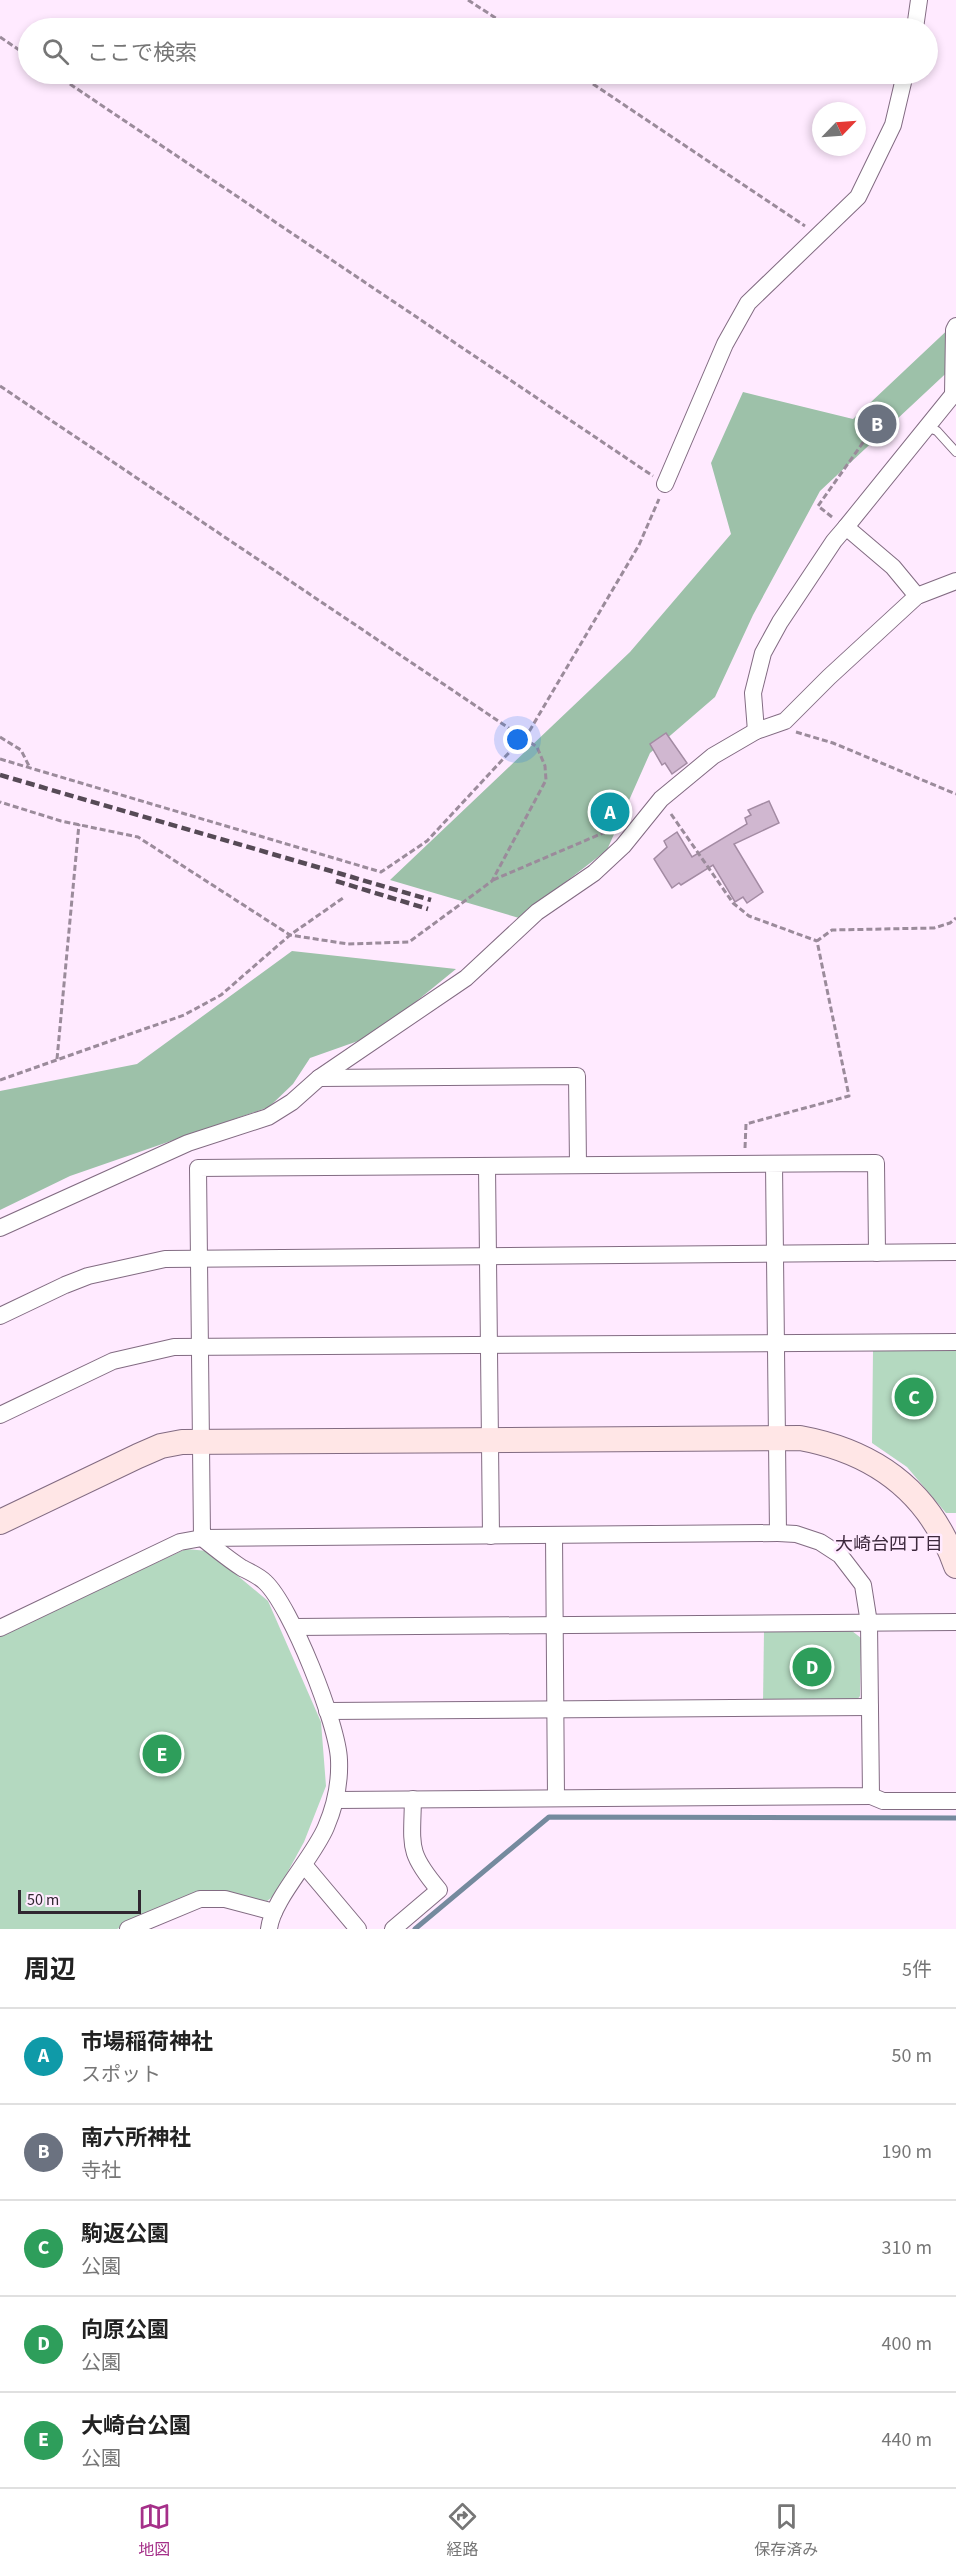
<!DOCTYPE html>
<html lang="ja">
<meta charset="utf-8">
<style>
:root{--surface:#fff;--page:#f6f6f6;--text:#222;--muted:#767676;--line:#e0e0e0;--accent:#a53089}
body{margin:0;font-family:"Source Sans 3","Noto Sans JP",sans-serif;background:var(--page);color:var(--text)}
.compass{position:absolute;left:812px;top:102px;width:54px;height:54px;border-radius:50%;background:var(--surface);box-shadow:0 3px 9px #0003;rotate:65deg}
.scale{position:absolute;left:18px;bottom:15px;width:123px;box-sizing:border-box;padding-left:6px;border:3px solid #302630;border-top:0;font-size:16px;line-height:21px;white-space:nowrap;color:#302630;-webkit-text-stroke:4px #ffeaff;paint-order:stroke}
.you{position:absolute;left:518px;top:740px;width:21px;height:21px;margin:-15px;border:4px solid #fff;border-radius:50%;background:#1a73e8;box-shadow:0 0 0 9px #1a73e833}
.badge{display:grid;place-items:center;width:39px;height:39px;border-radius:50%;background:var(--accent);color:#fff;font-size:20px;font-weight:700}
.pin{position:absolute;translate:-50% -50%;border:3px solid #fff;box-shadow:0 2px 6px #0006}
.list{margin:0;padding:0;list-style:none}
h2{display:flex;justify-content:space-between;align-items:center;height:78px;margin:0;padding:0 24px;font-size:26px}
h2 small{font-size:20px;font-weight:400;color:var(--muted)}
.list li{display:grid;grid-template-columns:39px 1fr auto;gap:18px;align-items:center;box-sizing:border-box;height:96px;padding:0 24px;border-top:2px solid var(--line)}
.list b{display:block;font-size:22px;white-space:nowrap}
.list p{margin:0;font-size:20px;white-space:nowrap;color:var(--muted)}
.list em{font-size:20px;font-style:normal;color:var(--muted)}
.icon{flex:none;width:33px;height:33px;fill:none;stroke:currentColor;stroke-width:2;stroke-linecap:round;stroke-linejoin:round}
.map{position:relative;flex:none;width:956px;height:1929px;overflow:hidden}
.search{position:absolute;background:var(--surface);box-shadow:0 3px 9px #0003;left:18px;right:18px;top:18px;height:66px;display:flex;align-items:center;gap:15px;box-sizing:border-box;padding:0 21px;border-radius:33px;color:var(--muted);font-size:22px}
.sheet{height:558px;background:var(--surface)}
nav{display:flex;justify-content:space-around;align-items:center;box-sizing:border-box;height:84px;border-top:2px solid var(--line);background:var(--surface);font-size:16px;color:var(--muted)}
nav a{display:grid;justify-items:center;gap:3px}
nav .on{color:var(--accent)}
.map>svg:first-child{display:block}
.green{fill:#b4d9c0}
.forest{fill:#9dc1a9}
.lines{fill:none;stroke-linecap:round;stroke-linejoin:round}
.stream{stroke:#758a9e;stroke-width:5}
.building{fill:#d0b7d0;stroke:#a38ba3;stroke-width:1.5}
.lane-casing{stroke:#826b82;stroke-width:10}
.street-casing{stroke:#826b82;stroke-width:18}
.secondary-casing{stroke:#826b82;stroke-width:26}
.path{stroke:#9b8b9b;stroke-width:3;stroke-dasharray:6 3;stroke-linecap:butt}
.lane{stroke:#fff;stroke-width:8}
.street{stroke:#fff;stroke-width:16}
.secondary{stroke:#ffe6e6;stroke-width:24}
.rail{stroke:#564a56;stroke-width:4.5;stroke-dasharray:9 4.5;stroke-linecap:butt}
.labels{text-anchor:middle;stroke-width:5;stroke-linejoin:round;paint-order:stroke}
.neighbourhood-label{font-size:18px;fill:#3d293d;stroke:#ffeaff}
</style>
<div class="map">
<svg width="956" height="1929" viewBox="0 0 956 1929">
<rect width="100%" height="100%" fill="#ffeaff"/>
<!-- green -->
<g class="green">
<path d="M 873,1350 L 956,1350 L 956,1513 L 946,1513 L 907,1467 L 872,1443 Z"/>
<path d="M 186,1549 L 208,1551 L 268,1601 L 321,1722 L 326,1786 L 304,1842 L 275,1895 L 267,1901 L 249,1898 L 172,1904 L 117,1929 L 0,1929 L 0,1635 Z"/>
<path d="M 764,1631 L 852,1631 L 861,1638 L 860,1696 L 854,1704 L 763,1703 Z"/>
</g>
<!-- forest -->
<g class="forest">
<path d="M 956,322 L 956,364 L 820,491 L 753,615 L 715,697 L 650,753 L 607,850 L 519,918 L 390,880 L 630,652 L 731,534 L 711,463 L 743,392 L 853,419 Z"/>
<path d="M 292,951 L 456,969 L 375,1035 L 310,1058 L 293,1084 L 269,1107 L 70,1176 L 0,1210 L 0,1091 L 137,1064 Z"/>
</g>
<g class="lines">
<!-- stream -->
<path class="stream" d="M 415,1929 L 549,1817 L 956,1818"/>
</g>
<!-- building -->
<g class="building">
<path d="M 666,733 L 687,763 L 672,774 L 665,763 L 662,765 L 650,744 Z"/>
<path d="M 769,801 L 779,823 L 734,844 L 763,892 L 747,903 L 743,897 L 735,902 L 713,865 L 681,885 L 679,883 L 672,888 L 654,859 L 667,847 L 664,841 L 677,832 L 692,857 L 747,824 L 745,818 L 751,815 L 748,810 Z"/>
</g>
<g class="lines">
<defs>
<path id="lane" d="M 927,427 L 937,431 L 956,452"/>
<g id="street">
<path d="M 915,28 L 919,0"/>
<path d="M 953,395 L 954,330 L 956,326"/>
<path d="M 665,484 L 725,344 L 748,303 L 858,197 L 893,125 L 905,74"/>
<path d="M 917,596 L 893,567 L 846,527 L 956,391"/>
<path d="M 756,731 L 753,693 L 763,653 L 780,622 L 834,541 L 846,527"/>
<path d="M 319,1078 L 577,1076 L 578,1165"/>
<path d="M 774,1164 L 778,1533 L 202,1538 L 198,1168 L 876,1163 L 877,1253"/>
<path d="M 487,1166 L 491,1536"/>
<path d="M 0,1228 L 188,1143 L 268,1117 L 292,1102 L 319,1078 L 466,978 L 537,912 L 594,873 L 623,846 L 661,799 L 713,756 L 756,731 L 785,721 L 829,677 L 917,596 L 956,581"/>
<path d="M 0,1316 L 65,1285 L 88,1276 L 165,1259 L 956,1252"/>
<path d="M 0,1415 L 113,1361 L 174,1347 L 956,1342"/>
<path d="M 554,1535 L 556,1798"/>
<path d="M 294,1627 L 956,1622"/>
<path d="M 0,1628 L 180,1542 L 202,1538 C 215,1548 228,1559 242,1568 C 250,1572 259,1576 265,1582 C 291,1606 338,1725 339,1760 C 340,1783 335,1806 326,1827 C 313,1858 272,1900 269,1929"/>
<path d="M 327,1711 L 870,1707"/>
<path d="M 871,1796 L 883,1801 L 956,1801"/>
<path d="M 336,1800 L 871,1796 L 869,1623 L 863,1585 L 840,1555 L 820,1542 L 796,1534 L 778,1533"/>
<path d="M 305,1866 L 358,1929"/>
<path d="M 128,1929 L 200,1899 L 225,1899 L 274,1912"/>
<path d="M 393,1929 L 439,1890 C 407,1852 412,1847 413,1799"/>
</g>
<path id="secondary" d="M 0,1522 L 138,1456 L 161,1446 L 182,1442 L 800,1438 C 876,1452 930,1492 956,1566"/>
</defs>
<!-- lane casing -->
<use href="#lane" class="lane-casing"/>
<!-- street casing -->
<use href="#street" class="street-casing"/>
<!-- secondary casing -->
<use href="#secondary" class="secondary-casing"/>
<!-- path -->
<g class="path">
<path d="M 468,0 L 511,28"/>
<path d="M 0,37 L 28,56"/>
<path d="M 55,74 L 653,476"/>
<path d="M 578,74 L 805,226"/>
<path d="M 0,386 L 537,747 L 545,766 L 546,780 L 492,881 L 409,942 L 348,944 L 290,935 L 138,837 L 61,821 L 0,802"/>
<path d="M 832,517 L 818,506 L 869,434"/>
<path d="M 796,732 L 833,743 L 956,794"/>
<path d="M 0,737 L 21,750 L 30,768"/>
<path d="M 0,759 L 381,872 L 427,841 L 530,730 L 639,545 L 659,499"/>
<path d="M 671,814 L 733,903 L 749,916 L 817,941"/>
<path d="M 613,815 L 617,827"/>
<path d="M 493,880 L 617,827"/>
<path d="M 57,1059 L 79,824"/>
<path d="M 0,1080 L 184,1015 L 221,995 L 290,935 L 343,898"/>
<path d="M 745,1148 L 746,1124 L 849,1096 L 817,941 L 832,930 L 934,928 L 950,923 L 956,918"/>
</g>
<!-- lane -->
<use href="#lane" class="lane"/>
<!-- street -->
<use href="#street" class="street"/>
<!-- secondary -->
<use href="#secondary" class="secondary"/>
<!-- rail -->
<g class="rail">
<path d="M 0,775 L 431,900"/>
<path d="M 336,881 L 428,909"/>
</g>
</g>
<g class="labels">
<!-- neighbourhood labels -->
<g class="neighbourhood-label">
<text x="889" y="1550">大崎台四丁目</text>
</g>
</g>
</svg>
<svg class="compass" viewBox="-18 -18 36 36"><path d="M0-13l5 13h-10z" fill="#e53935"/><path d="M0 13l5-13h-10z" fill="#767676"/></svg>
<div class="scale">50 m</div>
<div class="you"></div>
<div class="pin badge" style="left:610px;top:812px;background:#0f9aa8">A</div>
<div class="pin badge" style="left:877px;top:424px;background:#6b7280">B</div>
<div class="pin badge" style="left:914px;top:1397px;background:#2e9e5b">C</div>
<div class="pin badge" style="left:812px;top:1667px;background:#2e9e5b">D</div>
<div class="pin badge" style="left:162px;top:1754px;background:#2e9e5b">E</div>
<div class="search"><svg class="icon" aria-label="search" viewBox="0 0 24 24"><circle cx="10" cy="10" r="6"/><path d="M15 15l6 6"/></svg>ここで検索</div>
</div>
<section class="sheet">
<h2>周辺<small>5件</small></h2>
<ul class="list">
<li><span class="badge" style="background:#0f9aa8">A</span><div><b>市場稲荷神社</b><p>スポット</p></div><em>50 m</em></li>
<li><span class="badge" style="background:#6b7280">B</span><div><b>南六所神社</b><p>寺社</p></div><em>190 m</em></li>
<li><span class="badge" style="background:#2e9e5b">C</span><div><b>駒返公園</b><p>公園</p></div><em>310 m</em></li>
<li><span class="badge" style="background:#2e9e5b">D</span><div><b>向原公園</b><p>公園</p></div><em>400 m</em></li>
<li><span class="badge" style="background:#2e9e5b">E</span><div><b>大崎台公園</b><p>公園</p></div><em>440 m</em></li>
</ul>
</section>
<nav>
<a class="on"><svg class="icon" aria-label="map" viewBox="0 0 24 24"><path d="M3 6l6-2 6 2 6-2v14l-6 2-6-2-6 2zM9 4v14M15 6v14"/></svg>地図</a>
<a><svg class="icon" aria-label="directions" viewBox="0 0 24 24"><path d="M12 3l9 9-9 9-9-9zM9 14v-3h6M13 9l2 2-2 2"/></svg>経路</a>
<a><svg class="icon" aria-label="saved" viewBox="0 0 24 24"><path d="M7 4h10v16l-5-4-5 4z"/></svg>保存済み</a>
</nav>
